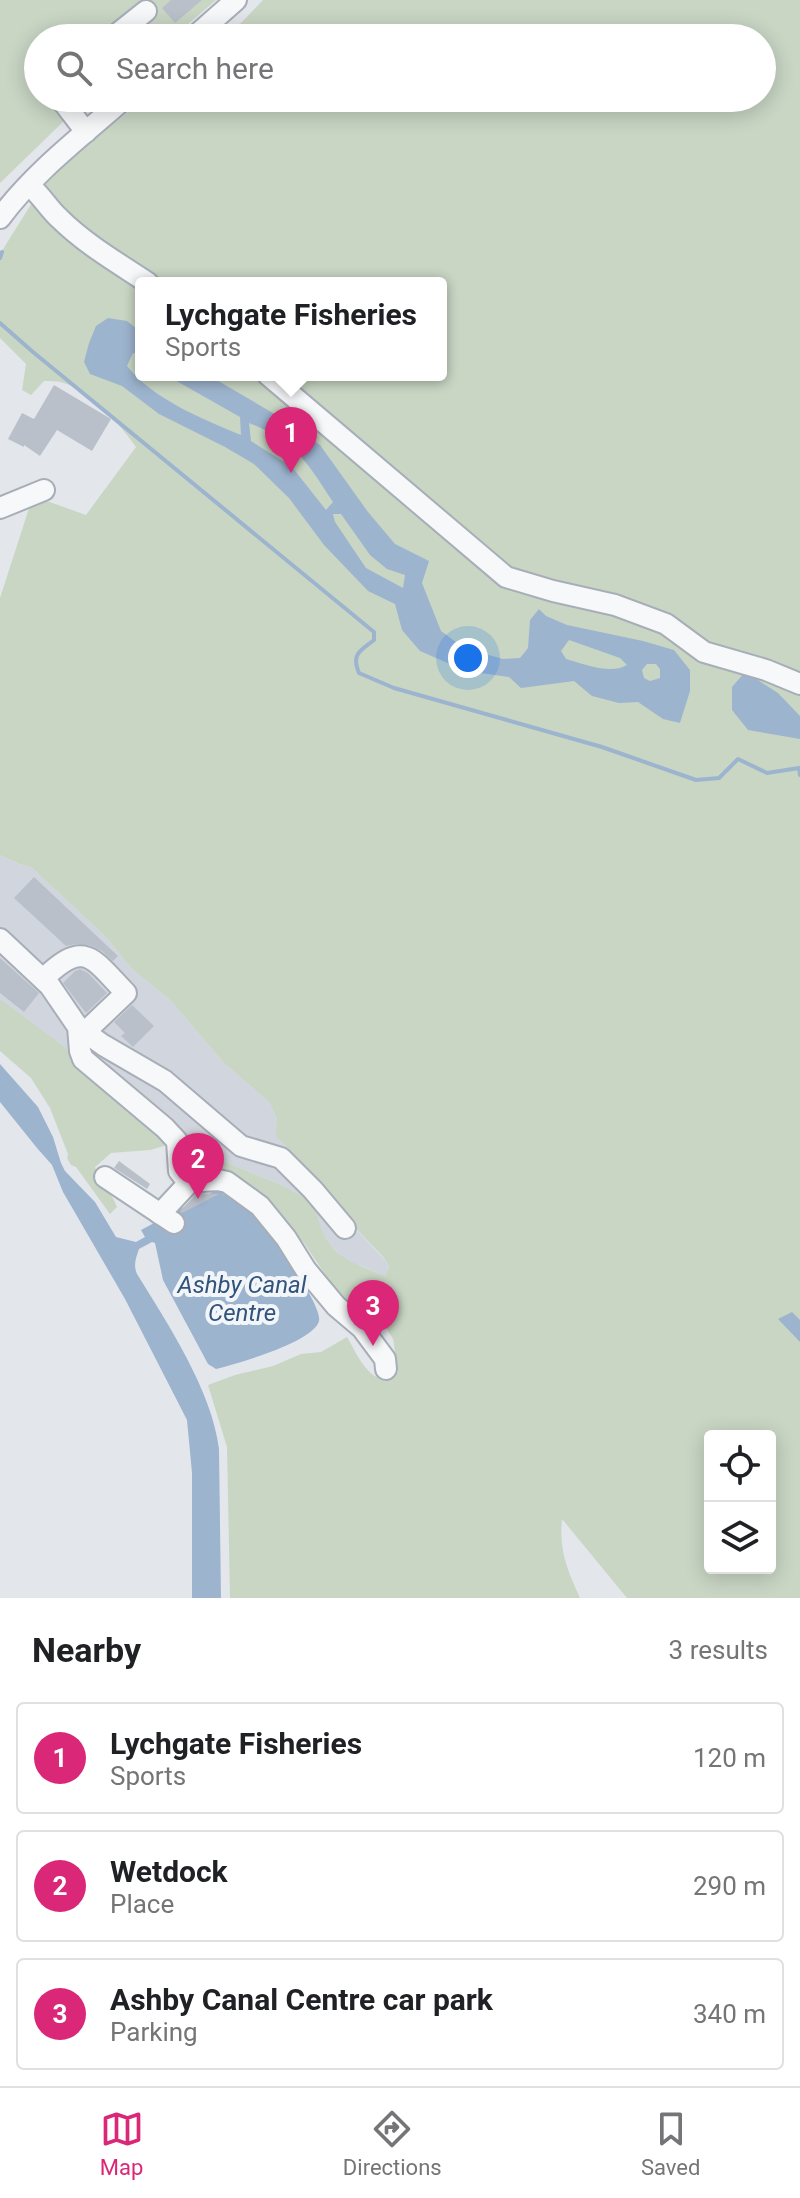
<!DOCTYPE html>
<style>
:root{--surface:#fff;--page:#f2f2f2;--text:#202124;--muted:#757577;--line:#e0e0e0;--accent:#db2777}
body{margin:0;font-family:Roboto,sans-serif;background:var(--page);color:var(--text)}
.controls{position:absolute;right:24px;bottom:24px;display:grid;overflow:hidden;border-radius:8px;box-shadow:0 4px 20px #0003}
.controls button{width:72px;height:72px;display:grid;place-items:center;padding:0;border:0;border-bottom:2px solid var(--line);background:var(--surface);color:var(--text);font:40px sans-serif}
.you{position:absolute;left:468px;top:658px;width:28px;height:28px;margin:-20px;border:6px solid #fff;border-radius:50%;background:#1a73e8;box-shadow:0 0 0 12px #1a73e833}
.badge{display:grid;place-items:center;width:52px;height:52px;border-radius:50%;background:var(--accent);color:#fff;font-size:26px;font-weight:700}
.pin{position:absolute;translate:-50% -66px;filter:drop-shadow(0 2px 4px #0008)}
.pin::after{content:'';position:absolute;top:42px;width:28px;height:24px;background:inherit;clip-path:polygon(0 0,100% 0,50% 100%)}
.popup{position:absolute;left:135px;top:277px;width:312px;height:104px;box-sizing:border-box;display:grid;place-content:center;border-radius:8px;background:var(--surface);filter:drop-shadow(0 2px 6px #0005);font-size:26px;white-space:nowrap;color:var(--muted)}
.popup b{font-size:30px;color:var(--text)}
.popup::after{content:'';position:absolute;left:50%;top:100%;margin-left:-16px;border:16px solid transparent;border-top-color:var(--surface)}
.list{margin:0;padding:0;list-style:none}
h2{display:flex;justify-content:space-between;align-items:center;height:104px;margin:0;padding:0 32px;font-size:34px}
h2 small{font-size:26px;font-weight:400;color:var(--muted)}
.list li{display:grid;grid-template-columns:52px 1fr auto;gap:24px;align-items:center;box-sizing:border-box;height:112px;margin:0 16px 16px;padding:0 16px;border:2px solid var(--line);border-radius:8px}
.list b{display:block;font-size:30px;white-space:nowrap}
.list p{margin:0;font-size:26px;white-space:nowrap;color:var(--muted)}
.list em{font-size:26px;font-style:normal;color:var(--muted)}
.icon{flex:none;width:44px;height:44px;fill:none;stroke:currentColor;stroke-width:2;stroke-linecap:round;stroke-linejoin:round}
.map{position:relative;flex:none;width:800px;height:1598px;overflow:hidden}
.search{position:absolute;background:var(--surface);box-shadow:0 4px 20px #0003;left:24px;right:24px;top:24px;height:88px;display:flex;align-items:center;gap:20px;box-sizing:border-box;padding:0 28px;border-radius:44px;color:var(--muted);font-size:30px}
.sheet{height:488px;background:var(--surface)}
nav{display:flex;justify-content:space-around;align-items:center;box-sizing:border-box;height:112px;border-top:2px solid var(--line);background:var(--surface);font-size:22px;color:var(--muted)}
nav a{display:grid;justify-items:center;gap:4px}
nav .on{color:var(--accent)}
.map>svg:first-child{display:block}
.built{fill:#d1d6de}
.green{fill:#c9d6c4;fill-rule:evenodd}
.water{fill:#9db4ce;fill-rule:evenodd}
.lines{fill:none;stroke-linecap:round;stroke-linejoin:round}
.stream{stroke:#9db4ce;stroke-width:4}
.building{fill:#bac0ca}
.minor-casing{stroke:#a8aeb7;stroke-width:24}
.minor{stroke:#f6f8fa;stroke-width:20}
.labels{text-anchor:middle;stroke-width:8;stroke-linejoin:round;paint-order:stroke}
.water-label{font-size:24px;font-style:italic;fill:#31537c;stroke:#f3f6f9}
</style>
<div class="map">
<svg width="800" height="1598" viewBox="0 0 800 1598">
<rect width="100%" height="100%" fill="#e3e7ec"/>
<!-- built -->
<path class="built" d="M 0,855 L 19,864 L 31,867 L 106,937 L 132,969 L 170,1000 L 224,1063 L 269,1102 L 277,1119 L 277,1136 L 286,1146 L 311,1181 L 384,1259 L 389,1267 L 385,1276 L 344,1259 L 328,1243 L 318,1223 L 295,1193 L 281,1185 L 223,1161 L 196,1144 L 184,1152 L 0,999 Z"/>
<!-- green -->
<g class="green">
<path d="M 0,0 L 216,0 L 172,38 L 38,38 L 38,98 L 101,98 L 66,119 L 0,183 Z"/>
<path d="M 263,0 L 800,0 L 800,1598 L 627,1598 L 562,1519 C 559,1551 567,1569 580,1598 L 230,1598 L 227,1447 L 208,1385 L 235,1375 L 273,1366 L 301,1354 L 321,1352 L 347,1337 C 357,1354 366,1378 388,1381 L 398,1373 L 393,1339 L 377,1313 L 371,1313 L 363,1319 L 341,1298 L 304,1243 L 274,1213 L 196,1169 L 186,1162 L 184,1152 L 195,1144 L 223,1161 L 281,1185 L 314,1203 C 325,1254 340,1258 385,1276 L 389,1267 L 384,1258 L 311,1181 L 286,1146 L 276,1136 L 277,1119 L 269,1102 L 224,1063 L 170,1000 L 132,969 L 106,937 L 31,867 L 19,864 L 0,855 L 0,598 L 33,496 L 86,515 L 136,447 C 120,424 91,392 64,383 C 58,381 50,381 44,381 L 31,395 L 22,390 L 26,364 L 0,338 L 0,254 L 50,174 L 146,98 L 762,98 L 762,38 L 222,38 L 242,22 ZM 141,283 L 441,283 L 441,375 L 141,375 ZM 710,1436 L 770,1436 L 770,1568 L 710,1568 Z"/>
<path d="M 0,999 L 74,1054 L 169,1140 L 164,1146 L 150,1150 L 111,1153 L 95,1167 C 98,1181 112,1192 117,1207 L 110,1214 L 76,1167 L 71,1165 L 67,1158 L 68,1154 L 50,1108 L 31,1078 L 0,1051 Z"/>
</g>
<!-- water -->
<g class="water">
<path d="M 108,318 L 127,321 L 141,332 L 141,355 L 133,353 L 127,366 C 153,399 202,419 241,435 L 240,417 L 166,375 L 208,375 L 278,416 L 320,445 L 368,512 L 395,544 L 429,561 L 422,583 L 441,631 L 464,648 L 503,659 L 520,658 L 528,648 L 530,620 L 539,609 L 546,616 L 567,625 L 643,641 L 674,650 L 690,670 L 690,691 L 680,723 L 663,719 L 638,702 L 619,703 L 592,696 L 574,681 L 521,688 L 509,677 L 466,671 L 420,651 L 402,630 L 395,604 L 368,591 L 324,545 L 289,498 L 254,464 L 225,447 L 159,414 L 122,386 L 90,374 L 84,362 L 89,343 L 96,326 ZM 249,423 C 294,440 308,463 333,502 L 326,510 L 292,467 L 251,441 ZM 333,514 L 341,514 L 370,555 L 387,569 L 405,575 L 403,588 L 366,568 L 335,522 ZM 569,640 L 620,658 L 627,665 C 610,675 584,664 566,659 L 561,651 ZM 647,664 L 656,664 L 660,669 L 660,678 L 650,681 L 644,678 L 642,670 Z"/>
<path d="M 745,672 L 778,693 L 800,716 L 800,739 L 748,730 L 732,710 L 732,687 Z"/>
<path d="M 0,1064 L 38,1107 L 53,1137 L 61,1163 L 65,1171 L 95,1202 L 116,1237 L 136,1242 L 145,1237 L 141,1230 L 220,1188 L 224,1195 L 235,1195 C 244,1203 254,1211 261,1221 C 272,1235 323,1306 319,1321 C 314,1342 236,1364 216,1369 L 208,1364 L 163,1280 L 155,1243 L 152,1242 L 139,1249 C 136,1258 133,1265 137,1274 C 168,1324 212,1391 219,1449 L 221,1598 L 192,1598 L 192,1473 L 187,1420 L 125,1299 L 63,1192 L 52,1165 L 37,1148 L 0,1102 Z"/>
<path d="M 792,1312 L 800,1320 L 800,1342 L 778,1319 Z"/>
</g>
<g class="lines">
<!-- stream -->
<g class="stream">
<path d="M 0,258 L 2,252"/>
<path d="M 0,323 L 33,352 L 374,632 L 374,640 C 360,651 351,654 359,673 L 394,688 L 602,747 L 696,780 L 719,778 L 738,759 L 767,773 L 799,768 L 800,775"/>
</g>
</g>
<!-- building -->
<g class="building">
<path d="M 171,0 L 202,0 L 175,23 L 162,8 Z"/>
<path d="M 54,385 L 111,419 L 92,451 L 57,430 L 40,456 L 24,445 L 24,447 L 8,439 L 22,413 L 34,419 Z"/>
<path d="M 34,877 L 118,956 L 113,961 L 102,951 L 90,945 L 76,944 L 66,946 L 14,898 Z"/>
<path d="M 0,958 L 39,993 L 24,1012 L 0,993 Z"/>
<path d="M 80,969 L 88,973 L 107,993 L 86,1013 L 63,983 L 75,971 Z"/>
<path d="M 132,1005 L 154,1026 L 133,1047 L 121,1036 L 125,1033 L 114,1022 Z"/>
<path d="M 119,1161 L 150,1184 L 147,1189 L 114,1168 Z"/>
<path d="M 197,1193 L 219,1194 L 182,1213 L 180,1211 Z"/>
</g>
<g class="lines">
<defs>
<g id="minor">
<path d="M 112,38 L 146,11"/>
<path d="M 193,38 L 236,0"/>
<path d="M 60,98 L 86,132"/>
<path d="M 29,185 C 41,195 48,208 59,218 C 85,244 118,263 148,283"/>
<path d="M 0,218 C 34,172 82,136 125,98"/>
<path d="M 268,375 L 506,577 L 553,591 L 615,605 L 666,624 L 704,652 L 766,670 L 800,684"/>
<path d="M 0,508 L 44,490"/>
<path d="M 0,939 L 50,986 L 78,1027 L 80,1051 L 83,1059 L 165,1128 L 177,1141 L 179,1171 L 183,1176 L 202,1181 L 218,1180 L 227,1182 L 260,1206 L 286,1238 L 306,1270 L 336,1306 L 362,1328 L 385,1359 L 386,1369"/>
<path d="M 43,979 C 85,938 92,958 126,993 L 85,1032"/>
<path d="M 78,1027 L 103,1045 L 165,1081 L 241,1146 L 281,1158 L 313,1190 L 345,1228"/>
<path d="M 105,1177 L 174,1223"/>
<path d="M 160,1214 L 186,1186 L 191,1178"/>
</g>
</defs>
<!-- minor casing -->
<use href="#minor" class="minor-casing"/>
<!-- minor -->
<use href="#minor" class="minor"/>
</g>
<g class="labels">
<!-- water labels -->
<g class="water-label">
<text x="242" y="1293">Ashby Canal<tspan x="242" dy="28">Centre</tspan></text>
</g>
</g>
</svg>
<div class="controls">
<button><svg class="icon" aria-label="locate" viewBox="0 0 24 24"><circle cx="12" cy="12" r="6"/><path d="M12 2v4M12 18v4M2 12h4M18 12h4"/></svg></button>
<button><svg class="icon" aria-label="layers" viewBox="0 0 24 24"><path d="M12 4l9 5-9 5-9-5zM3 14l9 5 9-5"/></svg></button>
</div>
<div class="you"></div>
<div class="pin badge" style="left:291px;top:473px">1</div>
<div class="popup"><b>Lychgate Fisheries</b>Sports</div>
<div class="pin badge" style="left:198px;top:1199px">2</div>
<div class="pin badge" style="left:373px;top:1346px">3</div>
<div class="search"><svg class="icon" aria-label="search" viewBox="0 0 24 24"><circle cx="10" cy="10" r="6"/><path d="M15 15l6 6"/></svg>Search here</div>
</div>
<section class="sheet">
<h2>Nearby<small>3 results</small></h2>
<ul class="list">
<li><span class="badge">1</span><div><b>Lychgate Fisheries</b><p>Sports</p></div><em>120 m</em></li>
<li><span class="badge">2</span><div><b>Wetdock</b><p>Place</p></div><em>290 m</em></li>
<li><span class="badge">3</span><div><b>Ashby Canal Centre car park</b><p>Parking</p></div><em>340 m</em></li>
</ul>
</section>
<nav>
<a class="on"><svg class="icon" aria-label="map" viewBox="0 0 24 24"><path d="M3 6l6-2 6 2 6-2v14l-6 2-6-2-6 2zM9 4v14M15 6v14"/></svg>Map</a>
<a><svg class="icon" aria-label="directions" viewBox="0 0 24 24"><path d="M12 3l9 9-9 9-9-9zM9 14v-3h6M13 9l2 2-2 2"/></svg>Directions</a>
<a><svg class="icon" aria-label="saved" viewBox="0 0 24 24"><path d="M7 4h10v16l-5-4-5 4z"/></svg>Saved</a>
</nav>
